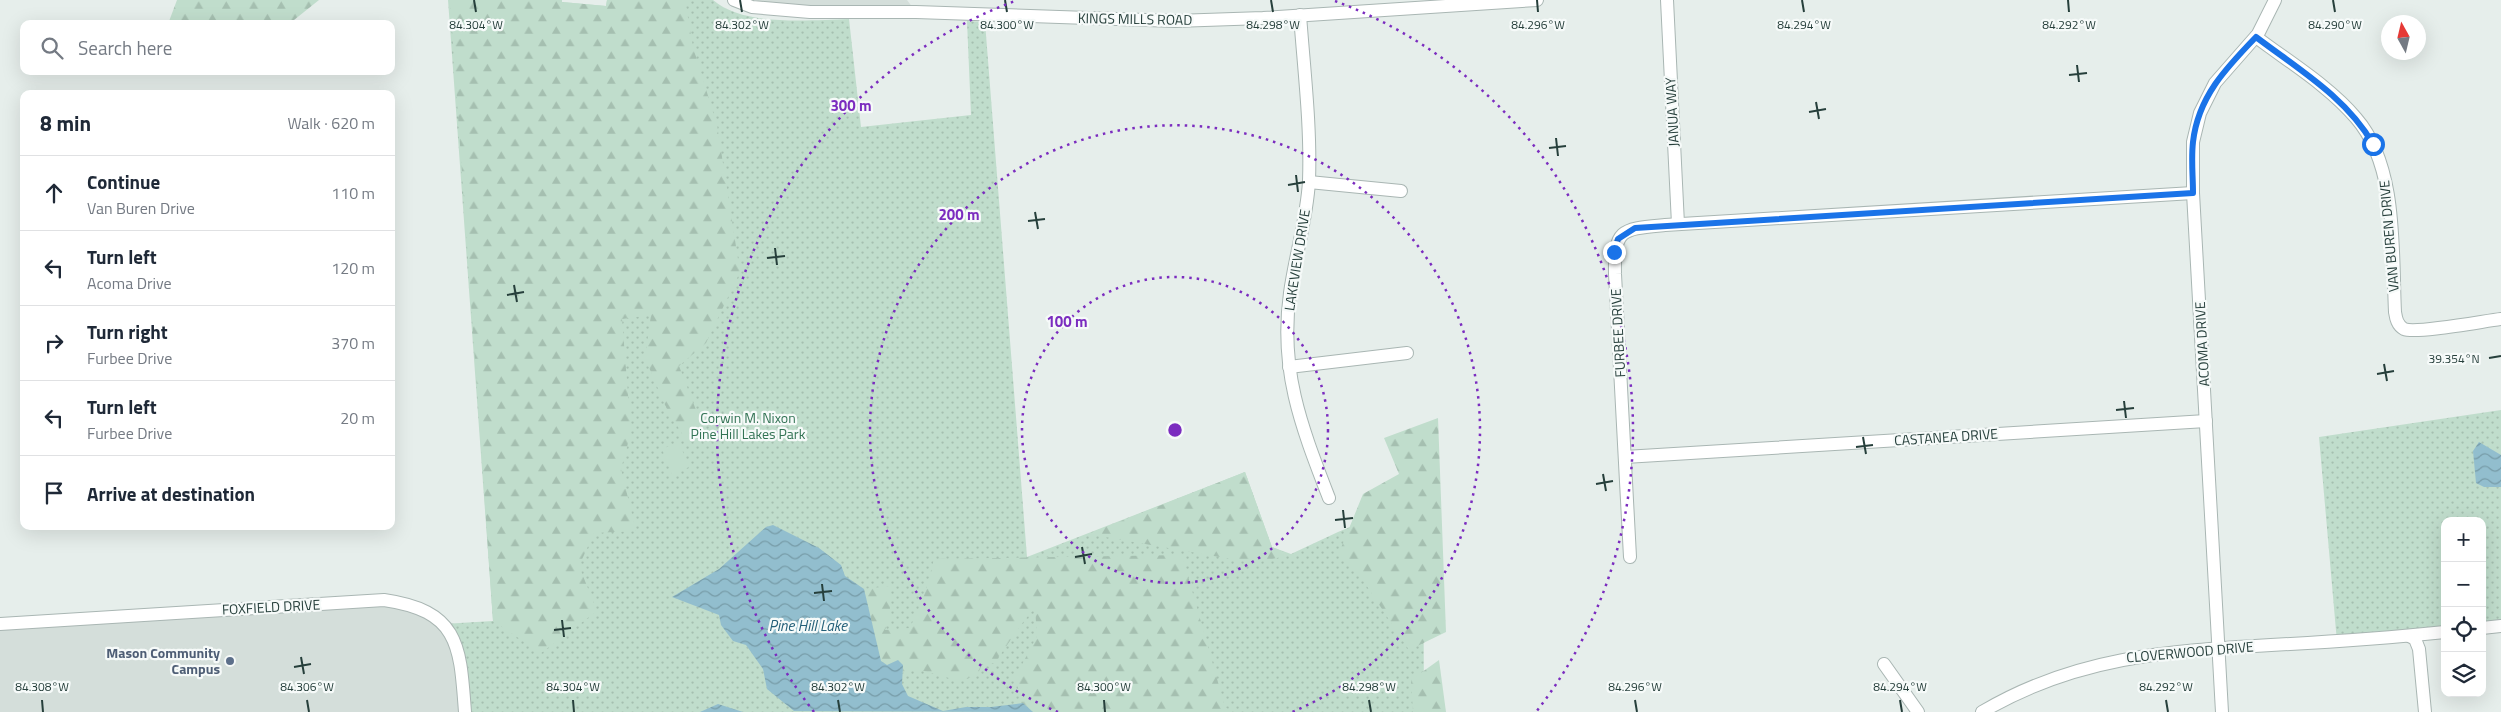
<!DOCTYPE html>
<meta charset="utf-8">
<style>
:root{--surface:#fff;--page:#f6f6f7;--text:#1f2937;--muted:#747a83;--line:#e0e1e3}
body{margin:0;font-family:"Titillium Web",sans-serif;background:var(--page);color:var(--text)}
.controls{position:absolute;right:15px;bottom:15px;display:grid;overflow:hidden;border-radius:10px;box-shadow:0 5px 20px #0002}
.controls button{width:45px;height:45px;display:grid;place-items:center;padding:0;border:0;border-bottom:1px solid var(--line);background:var(--surface);color:var(--text);font:25px sans-serif}
.compass{position:absolute;left:2381px;top:15px;width:45px;height:45px;border-radius:50%;background:var(--surface);box-shadow:0 5px 20px #0002;rotate:352deg}
.stop{position:absolute;width:15px;height:15px;margin:-11px;border:4px solid #1a73e8;border-radius:50%;background:#fff}
.stop.end{background:#1a73e8;border-color:#fff;box-shadow:0 1px 5px #0008}
.list{margin:0;padding:0;list-style:none}
h2{display:flex;justify-content:space-between;align-items:center;height:65px;margin:0;padding:0 20px;font-size:21px}
h2 small{font-size:16px;font-weight:400;color:var(--muted)}
.list li{display:grid;grid-template-columns:32px 1fr auto;gap:15px;align-items:center;box-sizing:border-box;height:75px;padding:0 20px;border-top:1px solid var(--line)}
.list b{display:block;font-size:19px;white-space:nowrap}
.list p{margin:0;font-size:16px;white-space:nowrap;color:var(--muted)}
.list em{font-size:16px;font-style:normal;color:var(--muted)}
.icon{flex:none;width:28px;height:28px;fill:none;stroke:currentColor;stroke-width:2;stroke-linecap:round;stroke-linejoin:round}
.map{position:relative;flex:none;width:2501px;height:712px;overflow:hidden}
.search{position:absolute;background:var(--surface);box-shadow:0 5px 20px #0002;left:20px;top:20px;width:375px;height:55px;display:flex;align-items:center;gap:12px;box-sizing:border-box;padding:0 18px;border-radius:10px;color:var(--muted);font-size:19px}
.panel{position:absolute;background:var(--surface);box-shadow:0 5px 20px #0002;left:20px;top:90px;width:375px;height:440px;border-radius:10px}
.map>svg:first-child{display:block}
.built{fill:#d4deda}
.grass{fill:url(#grass-dots)}
.forest{fill:url(#forest-firs)}
.garden{fill:#c0ddcc}
.water{fill:url(#water-waves)}
.lines{fill:none;stroke-linecap:round;stroke-linejoin:round}
.minor-casing{stroke:#a9b6b3;stroke-width:14}
.minor{stroke:#fff;stroke-width:12}
.route{stroke:#1a73e8;stroke-width:6}
.ticks{fill:none;stroke:#263f3b;stroke-width:2}
.ring{fill:none;stroke:#7b2cbf;stroke-width:2.5;stroke-dasharray:2.5 5}
.service-dot{fill:#5c6f8a;stroke:#f6faf9;stroke-width:2}
.labels{text-anchor:middle;stroke-width:4.5;stroke-linejoin:round;paint-order:stroke}
.street-label{font-size:14px;fill:#263f3b;stroke:#f6faf9}
.park-label{font-size:14px;fill:#327354;stroke:#f6faf9}
.service-label{font-size:14px;font-weight:bold;fill:#4e5e75;stroke:#f6faf9;text-anchor:end}
.water-label{font-size:15px;font-style:italic;fill:#235f78;stroke:#f6faf9}
.ticks-label{font-size:12px;text-anchor:middle;fill:#263f3b;stroke:#f6faf9;stroke-width:4.5;stroke-linejoin:round;paint-order:stroke}
.centre{fill:#7b2cbf;stroke:#f6faf9;stroke-width:2.5}
.ring-label{font-size:15px;text-anchor:middle;font-weight:bold;fill:#7b2cbf;stroke:#f6faf9;stroke-width:4.5;stroke-linejoin:round;paint-order:stroke}
</style>
<div class="map">
<svg width="2501" height="712" viewBox="0 0 2501 712">
<defs>
<pattern id="grass-dots" width="8" height="8" patternUnits="userSpaceOnUse" patternTransform="scale(1.25)"><rect width="8" height="8" fill="#c0ddcc"/><path d="M2 2h.1M6 6h.1" fill="none" stroke="#a5bfb0" stroke-width="1.8" stroke-linecap="round"/></pattern>
<pattern id="forest-firs" width="22" height="20" patternUnits="userSpaceOnUse" patternTransform="scale(1.25)"><rect width="22" height="20" fill="#c0ddcc"/><path d="M5 1l3.5 6h-7zM16 11l3.5 6h-7z" fill="#a5bfb0"/></pattern>
<pattern id="water-waves" width="16" height="10" patternUnits="userSpaceOnUse" patternTransform="scale(1.25)"><rect width="16" height="10" fill="#92bece"/><path d="M0 5q4-4 8 0t8 0" fill="none" stroke="#779ca8"/></pattern>
</defs>
<rect width="100%" height="100%" fill="#e6eeeb"/>
<!-- built -->
<g class="built">
<path d="M 734,0 L 907,0 L 916,12 L 810,12 Z"/>
<path d="M 409,604 L 454,639 L 465,712 L 0,712 L 0,624 Z"/>
</g>
<!-- grass -->
<g class="grass">
<path d="M 448,0 L 562,0 L 562,2 L 606,6 L 607,0 L 713,0 C 744,27 810,20 849,19 L 861,127 L 971,115 L 967,21 L 985,22 L 1027,557 L 1245,472 L 1272,547 L 1291,554 L 1338,532 L 1423,497 L 1424,712 L 465,712 L 462,671 L 443,624 L 493,621 Z"/>
<path d="M 2501,410 L 2501,626 L 2482,628 L 2482,521 L 2445,521 L 2445,632 L 2337,642 L 2319,437 Z"/>
</g>
<!-- forest -->
<g class="forest">
<path d="M 177,0 L 319,0 L 289,24 L 168,24 Z"/>
<path d="M 450,0 L 562,0 L 562,2 L 606,6 L 607,0 L 685,0 L 693,47 L 717,125 L 740,272 L 706,343 L 679,366 L 701,423 L 687,442 L 665,405 L 645,358 L 651,315 L 622,319 L 631,432 L 621,469 L 636,531 L 594,533 L 579,566 L 597,611 L 541,653 L 493,621 Z"/>
<path d="M 1438,418 L 1446,632 L 1409,650 L 1355,568 L 1339,553 L 1363,494 L 1399,474 L 1384,438 Z"/>
<path d="M 1245,472 L 1272,547 L 1291,555 L 1254,563 L 1088,534 Z"/>
<path d="M 1182,555 L 1225,707 L 1233,712 L 1033,712 L 1023,703 L 1015,678 L 1037,636 L 1035,608 C 1019,625 1009,644 994,663 L 982,665 L 976,677 L 956,680 L 917,669 L 902,673 L 903,665 L 887,665 L 881,661 L 864,589 L 890,586 L 890,616 L 885,630 L 910,628 L 925,593 L 934,559 Z"/>
<path d="M 1439,660 L 1446,712 L 1413,712 L 1411,680 Z"/>
</g>
<!-- garden -->
<path class="garden" d="M 679,442 L 689,467 L 672,475 L 662,449 Z"/>
<!-- water -->
<g class="water">
<path d="M 2479,442 L 2501,455 L 2501,487 L 2484,487 L 2476,483 L 2473,451 Z"/>
<path d="M 773,525 L 819,548 L 841,565 L 845,576 L 864,589 L 881,661 L 887,665 L 898,660 L 903,665 L 902,684 L 908,696 L 943,711 L 966,707 L 991,707 L 1023,703 L 1033,712 L 794,711 L 767,689 L 763,669 L 746,645 L 733,641 L 721,625 L 719,615 L 672,597 L 719,569 L 766,527 Z"/>
<path d="M 718,704 L 743,712 L 700,712 Z"/>
</g>
<g class="lines">
<defs>
<g id="minor">
<path d="M 734,0 L 752,7 L 810,12 L 916,12 L 1175,21 L 1263,18 L 1537,0"/>
<path d="M 1667,0 L 1678,224"/>
<path d="M 1300,15 C 1304,70 1311,126 1309,181 C 1307,219 1295,256 1290,293 C 1279,371 1302,428 1329,498"/>
<path d="M 2256,37 C 2289,62 2329,86 2356,118 C 2398,166 2392,252 2395,312 C 2396,318 2397,325 2404,329 C 2416,334 2484,321 2501,319"/>
<path d="M 1309,182 L 1401,191"/>
<path d="M 1289,367 L 1407,353"/>
<path d="M 1625,457 L 2206,421"/>
<path d="M 1630,557 L 1615,274 C 1614,228 1622,229 1665,225 L 2193,193"/>
<path d="M 0,624 L 384,600 C 460,611 460,646 465,712"/>
<path d="M 2482,628 L 2501,626"/>
<path d="M 2409,636 L 2415,639 L 2419,649 L 2425,712"/>
<path d="M 1884,664 L 1918,712"/>
<path d="M 1982,712 C 2075,657 2167,651 2271,645 C 2329,642 2387,638 2445,632"/>
<path d="M 2222,712 L 2193,193 L 2193,142 L 2200,113 L 2215,83 L 2258,34 L 2275,0"/>
</g>
</defs>
<!-- minor casing -->
<use href="#minor" class="minor-casing"/>
<!-- minor -->
<use href="#minor" class="minor"/>
</g>
<g class="lines">
<!-- route -->
<path class="route" d="M 1614,252 L 1618,239 L 1635,228 L 2193,193 C 2193,176 2191,159 2193,142 C 2198,97 2226,68 2256,37 C 2298,69 2346,97 2373,144"/>
</g>
<!-- ticks -->
<path class="ticks" d="M 474,0 L 476,12M 740,0 L 742,12M 1005,0 L 1007,12M 1271,0 L 1273,12M 1537,0 L 1538,12M 1802,0 L 1804,12M 2068,0 L 2069,12M 2333,0 L 2335,12M 2077,65 L 2079,82M 2069,75 L 2087,73M 1816,102 L 1819,119M 1809,112 L 1826,109M 1556,138 L 1558,156M 1549,148 L 1566,146M 1296,175 L 1298,192M 1288,185 L 1305,182M 1035,212 L 1038,229M 1028,221 L 1045,219M 775,248 L 777,265M 767,258 L 785,256M 514,285 L 517,302M 507,295 L 524,292M 2489,358 L 2501,356M 2384,364 L 2387,381M 2377,374 L 2394,371M 2124,401 L 2126,418M 2116,410 L 2134,408M 1863,437 L 1866,454M 1856,447 L 1873,445M 1603,474 L 1606,491M 1596,484 L 1613,481M 1343,510 L 1345,528M 1335,520 L 1353,518M 1082,547 L 1085,564M 1075,557 L 1092,554M 822,584 L 824,601M 814,593 L 832,591M 562,620 L 564,637M 554,630 L 571,628M 301,657 L 304,674M 294,667 L 311,664M 42,700 L 43,712M 307,700 L 309,712M 573,700 L 574,712M 838,700 L 840,712M 1104,700 L 1105,712M 1369,700 L 1371,712M 1635,700 L 1637,712M 1900,700 L 1902,712M 2166,700 L 2168,712"/>
<!-- distance rings -->
<g class="ring">
<circle cx="1175" cy="430" r="153"/>
<path d="M1058 712A305 305 0 1 1 1292 712"/>
<path d="M814 712A458 458 0 0 1 1015 1M1335 1A458 458 0 0 1 1536 712"/>
</g>
<!-- markers -->
<circle class="service-dot" cx="230" cy="661" r="5"/>
<g class="labels">
<!-- street labels -->
<g class="street-label">
<text transform="translate(1135 19) rotate(1)" y="5">KINGS MILLS ROAD</text>
<text transform="translate(1672 112) rotate(-93)" y="5">JANUA WAY</text>
<text transform="translate(2389 236) rotate(-95)" y="5">VAN BUREN DRIVE</text>
<text transform="translate(1297 260) rotate(-81)" y="5">LAKEVIEW DRIVE</text>
<text transform="translate(1618 333) rotate(-93)" y="5">FURBEE DRIVE</text>
<text transform="translate(2202 344) rotate(-93)" y="5">ACOMA DRIVE</text>
<text transform="translate(1946 437) rotate(-4)" y="5">CASTANEA DRIVE</text>
<text transform="translate(271 607) rotate(-3)" y="5">FOXFIELD DRIVE</text>
<text transform="translate(2190 652) rotate(-5)" y="5">CLOVERWOOD DRIVE</text>
</g>
<!-- park labels -->
<g class="park-label">
<text x="748" y="423">Corwin M. Nixon<tspan x="748" dy="16">Pine Hill Lakes Park</tspan></text>
</g>
<!-- service labels -->
<g class="service-label">
<text x="220" y="658">Mason Community<tspan x="220" dy="16">Campus</tspan></text>
</g>
<!-- water labels -->
<g class="water-label">
<text x="808" y="631">Pine Hill Lake</text>
</g>
</g>
<g class="ticks-label">
<text x="476" y="29">84.304°W</text>
<text x="742" y="29">84.302°W</text>
<text x="1007" y="29">84.300°W</text>
<text x="1273" y="29">84.298°W</text>
<text x="1538" y="29">84.296°W</text>
<text x="1804" y="29">84.294°W</text>
<text x="2069" y="29">84.292°W</text>
<text x="2335" y="29">84.290°W</text>
<text x="2454" y="363">39.354°N</text>
<text x="42" y="691">84.308°W</text>
<text x="307" y="691">84.306°W</text>
<text x="573" y="691">84.304°W</text>
<text x="838" y="691">84.302°W</text>
<text x="1104" y="691">84.300°W</text>
<text x="1369" y="691">84.298°W</text>
<text x="1635" y="691">84.296°W</text>
<text x="1900" y="691">84.294°W</text>
<text x="2166" y="691">84.292°W</text>
</g>
<circle cx="1175" cy="430" r="8" class="centre"/>
<g class="ring-label">
<text x="851" y="111">300 m</text>
<text x="959" y="220">200 m</text>
<text x="1067" y="327">100 m</text>
</g>
</svg>
<div class="controls">
<button>+</button>
<button>−</button>
<button><svg class="icon" aria-label="locate" viewBox="0 0 24 24"><circle cx="12" cy="12" r="6"/><path d="M12 2v4M12 18v4M2 12h4M18 12h4"/></svg></button>
<button><svg class="icon" aria-label="layers" viewBox="0 0 24 24"><path d="M12 4l9 5-9 5-9-5zM3 14l9 5 9-5"/></svg></button>
</div>
<svg class="compass" viewBox="-18 -18 36 36"><path d="M0-13l5 13h-10z" fill="#e53935"/><path d="M0 13l5-13h-10z" fill="#747a83"/></svg>
<div class="stop" style="left:2373px;top:144px"></div>
<div class="stop end" style="left:1614px;top:252px"></div>
<div class="search"><svg class="icon" aria-label="search" viewBox="0 0 24 24"><circle cx="10" cy="10" r="6"/><path d="M15 15l6 6"/></svg>Search here</div>
<section class="panel">
<h2>8 min<small>Walk · 620 m</small></h2>
<ul class="list">
<li><svg class="icon" aria-label="ahead" viewBox="0 0 24 24"><path d="M12 20V5M6 11l6-6 6 6"/></svg><div><b>Continue</b><p>Van Buren Drive</p></div><em>110 m</em></li>
<li><svg class="icon" aria-label="left" viewBox="0 0 24 24"><path d="M17 20v-9H6M10 6l-5 5 5 5"/></svg><div><b>Turn left</b><p>Acoma Drive</p></div><em>120 m</em></li>
<li><svg class="icon" aria-label="right" viewBox="0 0 24 24"><path d="M7 20v-9h11M14 6l5 5-5 5"/></svg><div><b>Turn right</b><p>Furbee Drive</p></div><em>370 m</em></li>
<li><svg class="icon" aria-label="left" viewBox="0 0 24 24"><path d="M17 20v-9H6M10 6l-5 5 5 5"/></svg><div><b>Turn left</b><p>Furbee Drive</p></div><em>20 m</em></li>
<li><svg class="icon" aria-label="arrive" viewBox="0 0 24 24"><path d="M6 21V4h12l-3 4 3 4H6"/></svg><div><b>Arrive at destination</b></div></li>
</ul>
</section>
</div>
